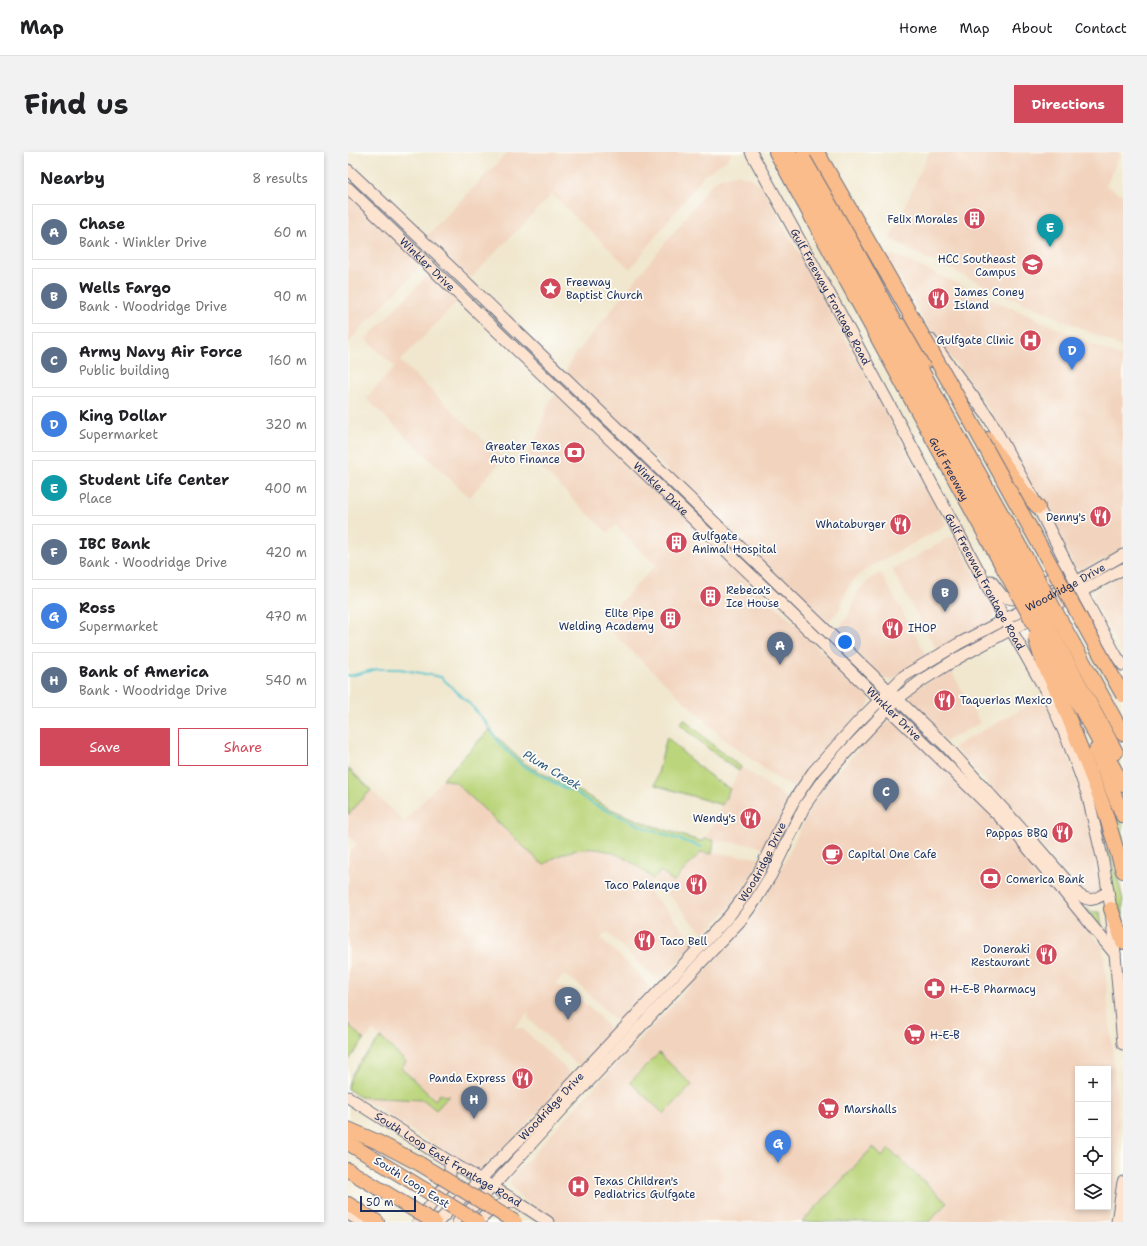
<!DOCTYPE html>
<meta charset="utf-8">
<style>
:root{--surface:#fff;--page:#f2f2f2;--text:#202124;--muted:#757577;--line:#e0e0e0;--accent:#d1495b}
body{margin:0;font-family:"Shantell Sans",sans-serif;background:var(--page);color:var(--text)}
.controls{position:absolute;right:12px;bottom:12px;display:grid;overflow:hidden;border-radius:0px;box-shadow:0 2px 6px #0003}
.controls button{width:36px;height:36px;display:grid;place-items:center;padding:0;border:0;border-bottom:1px solid var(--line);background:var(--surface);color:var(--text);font:20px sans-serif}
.scale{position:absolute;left:12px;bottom:10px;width:56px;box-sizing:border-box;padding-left:4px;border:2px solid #1b2f5e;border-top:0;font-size:11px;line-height:14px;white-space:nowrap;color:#1b2f5e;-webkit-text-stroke:3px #fdfcf7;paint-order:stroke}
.you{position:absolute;left:497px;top:490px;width:14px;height:14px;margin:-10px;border:3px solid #fff;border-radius:50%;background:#1a73e8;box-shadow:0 0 0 6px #1a73e833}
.badge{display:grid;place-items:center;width:26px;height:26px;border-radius:50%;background:var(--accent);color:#fff;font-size:13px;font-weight:700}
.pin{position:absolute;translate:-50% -33px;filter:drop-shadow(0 1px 2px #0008)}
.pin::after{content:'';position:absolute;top:21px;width:14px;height:12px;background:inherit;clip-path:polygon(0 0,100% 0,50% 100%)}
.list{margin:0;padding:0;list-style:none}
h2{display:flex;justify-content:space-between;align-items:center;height:52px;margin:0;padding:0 16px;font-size:17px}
h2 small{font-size:13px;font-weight:400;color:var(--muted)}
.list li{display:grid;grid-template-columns:26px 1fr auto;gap:12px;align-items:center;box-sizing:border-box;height:56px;margin:0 8px 8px;padding:0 8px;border:1px solid var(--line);border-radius:0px}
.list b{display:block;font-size:15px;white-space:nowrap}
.list p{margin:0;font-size:13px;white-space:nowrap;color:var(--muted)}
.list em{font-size:13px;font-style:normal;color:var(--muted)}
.actions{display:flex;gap:8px;padding:12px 16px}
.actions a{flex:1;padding:9px 0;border:1px solid var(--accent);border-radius:0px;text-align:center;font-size:14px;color:var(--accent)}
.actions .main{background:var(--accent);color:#fff}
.icon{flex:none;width:22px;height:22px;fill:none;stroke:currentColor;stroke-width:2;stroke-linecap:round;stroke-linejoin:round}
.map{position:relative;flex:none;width:775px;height:1070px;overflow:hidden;border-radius:0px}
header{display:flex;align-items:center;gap:24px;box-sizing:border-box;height:56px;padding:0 20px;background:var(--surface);border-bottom:1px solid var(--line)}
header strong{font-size:19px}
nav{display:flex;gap:22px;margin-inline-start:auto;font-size:14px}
.intro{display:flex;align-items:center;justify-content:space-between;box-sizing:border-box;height:96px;padding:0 24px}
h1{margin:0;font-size:28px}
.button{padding:10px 18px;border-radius:0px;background:var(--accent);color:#fff;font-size:14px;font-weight:700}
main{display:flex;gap:24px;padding:0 24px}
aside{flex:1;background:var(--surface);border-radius:0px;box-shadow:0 2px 6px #0003}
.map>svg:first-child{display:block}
.built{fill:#f2d4be;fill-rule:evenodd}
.green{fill:#bbd57b;stroke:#6b826c}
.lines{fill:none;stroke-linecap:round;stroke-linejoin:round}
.stream{stroke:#58c5ce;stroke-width:2}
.secondary-casing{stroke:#666f85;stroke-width:13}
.highway-casing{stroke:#666f85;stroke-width:16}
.secondary{stroke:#fde4d0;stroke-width:11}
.highway{stroke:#f9bc8a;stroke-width:14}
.highway-bridge-casing{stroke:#666f85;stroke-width:16;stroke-linecap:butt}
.highway-bridge{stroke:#f9bc8a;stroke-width:14}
.labels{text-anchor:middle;stroke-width:3.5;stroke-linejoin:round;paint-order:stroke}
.poi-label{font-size:11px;fill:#1b2f5e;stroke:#fdfcf7;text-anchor:start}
.street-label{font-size:11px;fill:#1b2f5e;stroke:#fdfcf7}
.water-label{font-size:12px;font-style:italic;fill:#2d5c80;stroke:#fdfcf7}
</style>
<header>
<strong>Map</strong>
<nav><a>Home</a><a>Map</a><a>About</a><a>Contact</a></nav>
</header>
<div class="intro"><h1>Find us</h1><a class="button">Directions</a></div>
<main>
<aside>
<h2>Nearby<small>8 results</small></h2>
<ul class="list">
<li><span class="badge" style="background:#5c6f8a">A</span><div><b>Chase</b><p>Bank · Winkler Drive</p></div><em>60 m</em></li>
<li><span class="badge" style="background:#5c6f8a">B</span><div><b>Wells Fargo</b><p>Bank · Woodridge Drive</p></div><em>90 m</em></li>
<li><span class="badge" style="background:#5c6f8a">C</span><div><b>Army Navy Air Force</b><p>Public building</p></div><em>160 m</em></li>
<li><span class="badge" style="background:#3f7fe0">D</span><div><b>King Dollar</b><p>Supermarket</p></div><em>320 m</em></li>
<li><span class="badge" style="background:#0f9aa8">E</span><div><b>Student Life Center</b><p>Place</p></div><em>400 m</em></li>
<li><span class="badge" style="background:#5c6f8a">F</span><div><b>IBC Bank</b><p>Bank · Woodridge Drive</p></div><em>420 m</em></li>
<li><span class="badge" style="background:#3f7fe0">G</span><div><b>Ross</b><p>Supermarket</p></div><em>470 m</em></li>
<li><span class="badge" style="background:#5c6f8a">H</span><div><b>Bank of America</b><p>Bank · Woodridge Drive</p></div><em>540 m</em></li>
</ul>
<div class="actions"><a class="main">Save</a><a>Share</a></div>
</aside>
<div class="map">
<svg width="775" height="1070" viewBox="0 0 775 1070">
<rect width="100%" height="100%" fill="#fdfcf7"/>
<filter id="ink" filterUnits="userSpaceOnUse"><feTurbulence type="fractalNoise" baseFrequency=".025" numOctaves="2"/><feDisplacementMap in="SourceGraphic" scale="8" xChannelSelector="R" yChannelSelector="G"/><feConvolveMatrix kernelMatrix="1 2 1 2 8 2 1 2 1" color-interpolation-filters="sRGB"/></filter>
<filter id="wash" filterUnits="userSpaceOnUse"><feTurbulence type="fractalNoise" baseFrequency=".012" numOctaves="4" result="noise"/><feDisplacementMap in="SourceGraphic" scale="16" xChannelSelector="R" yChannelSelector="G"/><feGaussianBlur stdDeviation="0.9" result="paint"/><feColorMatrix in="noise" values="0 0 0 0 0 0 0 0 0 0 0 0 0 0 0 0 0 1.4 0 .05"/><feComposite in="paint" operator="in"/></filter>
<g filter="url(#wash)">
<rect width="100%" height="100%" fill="#f0e7ce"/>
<!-- built -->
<g class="built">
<path d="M 160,0 L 384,0 L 378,9 L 357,22 L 282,117 L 204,42 L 122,127 L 78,85 Z"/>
<path d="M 581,0 L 773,0 L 758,34 L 775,43 L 775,195 L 625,128 L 560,97 L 554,93 L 542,87 Z"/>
<path d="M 388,22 L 403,26 L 415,36 L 598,371 L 597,374 L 518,417 L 506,427 L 499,437 L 492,457 L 478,472 L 220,222 L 218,218 L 224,207 L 350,50 L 360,35 L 366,30 L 374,25 Z"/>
<path d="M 0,41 L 71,111 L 69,118 L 0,190 Z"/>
<path d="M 546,103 L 775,206 L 775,397 L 736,417 L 732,418 L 728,417 L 726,414 L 640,256 L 617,223 L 595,196 L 576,169 L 541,108 L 543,104 Z"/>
<path d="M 81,122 L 112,147 L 52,209 L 155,307 L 121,345 L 18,246 L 47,215 L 18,187 Z"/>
<path d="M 207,243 L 212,243 L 521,545 L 522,549 L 520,554 L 451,632 L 446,635 L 443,634 L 426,624 L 375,586 L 253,470 L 308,413 L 267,373 L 260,381 L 179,302 L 190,284 L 201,249 Z"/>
<path d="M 602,385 L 606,385 L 608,387 L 647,459 L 646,463 L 642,470 L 590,498 L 587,495 L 546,421 L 545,417 Z"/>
<path d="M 530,422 L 533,422 L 535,425 L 577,501 L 576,506 L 546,527 L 541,528 L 533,525 L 488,480 L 500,464 L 511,438 L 521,428 Z"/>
<path d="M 775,423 L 775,502 L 744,446 L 745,442 L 749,437 Z"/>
<path d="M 602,517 L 632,571 L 598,589 L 564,555 L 561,547 L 564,539 Z"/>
<path d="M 694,546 L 708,574 L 722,608 L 733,643 L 743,678 L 753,746 L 744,752 L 637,628 L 605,595 Z"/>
<path d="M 544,569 L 548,570 L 655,673 L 755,795 L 771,972 L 770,1016 L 765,1053 L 760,1070 L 209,1070 L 170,1043 L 162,1031 L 164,1023 L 181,1007 L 238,944 L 366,809 L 406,763 L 427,730 L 468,644 L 478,631 L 537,571 ZM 730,917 L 760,917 L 760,1055 L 730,1055 Z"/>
<path d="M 393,615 L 432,641 L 437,645 L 439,649 L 438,653 L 417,697 L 407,693 L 357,687 Z"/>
<path d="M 95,627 L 107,630 L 190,708 L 197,712 L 209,704 L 229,698 L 241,697 L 261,700 L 279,706 L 287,712 L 305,727 L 313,719 L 325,730 L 353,700 L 413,706 L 397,734 L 381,756 L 358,781 L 354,780 L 341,767 L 327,749 L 305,728 L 296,737 L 300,739 L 322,761 L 344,791 L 344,794 L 312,828 L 307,826 L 259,780 L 253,786 L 288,820 L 303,837 L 272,870 L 269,869 L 230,832 L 217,824 L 217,822 L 208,831 L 232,847 L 250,863 L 263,879 L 232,913 L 228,912 L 182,868 L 180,866 L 181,860 L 167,875 L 175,877 L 219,918 L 221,923 L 219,927 L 182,969 L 138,1015 L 133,1018 L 126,1018 L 118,1013 L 12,945 L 76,948 L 88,958 L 101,944 L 97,944 L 92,942 L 87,948 L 53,916 L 58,910 L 25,879 L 16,888 L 0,872 L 0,702 L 9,692 L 0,683 L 0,663 L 23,638 L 56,670 Z"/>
</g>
<!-- green -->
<g class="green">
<path d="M 336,567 L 367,595 L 393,615 L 391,619 L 367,602 L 332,572 Z"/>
<path d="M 141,578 L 176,611 L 205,627 L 226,636 L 260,656 L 299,672 L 351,689 L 355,689 L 357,687 L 366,688 L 364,702 L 353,700 L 325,730 L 313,719 L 305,727 C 278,702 247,687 210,704 C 206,706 201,709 197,712 L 193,711 L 107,630 L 95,627 Z"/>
<path d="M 319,585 C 338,604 359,624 382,637 L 374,653 L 307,633 Z"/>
<path d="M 0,616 L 23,638 L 0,663 Z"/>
<path d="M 763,650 L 775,656 L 775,698 Z"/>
<path d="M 757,697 L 763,703 L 775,747 L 775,776 L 766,742 Z"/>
<path d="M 737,757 L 746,760 L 752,760 L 754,779 Z"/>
<path d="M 0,872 L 16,888 L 0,909 Z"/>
<path d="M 33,886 L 58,910 L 53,916 L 87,948 L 92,942 L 97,944 L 102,943 L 88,958 L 76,948 L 12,945 L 0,937 C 0,920 22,898 33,886 Z"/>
<path d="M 311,901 L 344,933 L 316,962 L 282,930 Z"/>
<path d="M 525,995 L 534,1005 L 541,997 L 599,1051 L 581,1070 L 454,1070 Z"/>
</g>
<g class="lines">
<!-- stream -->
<path class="stream" d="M 0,523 L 2,524 L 29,517 L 52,517 L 93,525 L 123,553 L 139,572 L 152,592 L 174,613 L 216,636 L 225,639 L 247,653 L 300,677 L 354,695"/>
</g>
</g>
<g filter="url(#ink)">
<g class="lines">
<defs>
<g id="secondary">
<path id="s1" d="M 403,0 L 492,161 L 653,460 L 699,541 L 719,587 L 739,641 L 755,709 L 763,757 L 775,892"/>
<path d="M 0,18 L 91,104 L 599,595 L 687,692 L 731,743 C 744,751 747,747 760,740"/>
<path id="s2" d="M 0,36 L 473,490 L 540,556 L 649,662 L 670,684 L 767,802"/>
<path d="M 582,187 L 641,266 L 690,355 L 728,430 L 769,505 L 775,513"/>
<path d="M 643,429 L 655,445 L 665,447 L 705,425 L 708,421 L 710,414"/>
<path id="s3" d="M 0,945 L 96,1006 L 168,1049 L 200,1070"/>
<path d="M 0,1062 L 14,1070"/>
<path d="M 70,1070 L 97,1034 L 102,1023 L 102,1010"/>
<path id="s4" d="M 90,1070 L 179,980 L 381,764 L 394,747 L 410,722 L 439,661 L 448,645 L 465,620 L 510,570 L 556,524 L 610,492 L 728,430 L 775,403"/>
<path d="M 110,1070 L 145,1034 L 210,962 L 392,769 L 407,749 L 423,723 L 457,653 L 476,626 L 496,603 L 549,547 L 573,529 L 610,506 L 775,417"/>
<path d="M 130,1070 C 143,1056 149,1053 168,1049"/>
<path d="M 769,1070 L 775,1030"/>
</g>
<g id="highway">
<path id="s5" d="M 428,0 L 656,417"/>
<path d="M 441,0 L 666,410"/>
<path d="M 456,0 L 545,167 L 677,404"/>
<path d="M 554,174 L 566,185 L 583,208"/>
<path d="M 639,287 L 675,339 L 690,355"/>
<path d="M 726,493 L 775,582"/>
<path d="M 714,500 L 768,600"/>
<path d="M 704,504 L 775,633"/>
<path d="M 694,508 L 716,554 L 755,653 L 775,719"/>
<path d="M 748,598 L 775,664"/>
<path d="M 763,757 L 775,790"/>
<path d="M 0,977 L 30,990 L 72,1012"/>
<path d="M 0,991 L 79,1039"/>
<path d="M 0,1018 L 63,1056"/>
<path d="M 0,1052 L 29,1070"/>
</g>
</defs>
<!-- secondary casing -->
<use href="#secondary" class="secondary-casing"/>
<!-- highway casing -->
<use href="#highway" class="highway-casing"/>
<!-- secondary -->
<use href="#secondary" class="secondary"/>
<!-- highway -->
<use href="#highway" class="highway"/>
<defs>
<g id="highway-bridge">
<path d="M 469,0 L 600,228 L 775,543"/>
<path d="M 677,404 L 726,493"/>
<path d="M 666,410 L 714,500"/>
<path d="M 656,417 L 704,504"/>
<path d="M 687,485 L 694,508"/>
<path d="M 72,1012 L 167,1070"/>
<path d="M 79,1039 L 129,1070"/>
<path d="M 63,1056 L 86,1070"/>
</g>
</defs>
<!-- highway-bridge casing -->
<use href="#highway-bridge" class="highway-bridge-casing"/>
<!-- highway-bridge -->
<use href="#highway-bridge" class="highway-bridge"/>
</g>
</g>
<!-- icons -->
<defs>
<symbol id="building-disc" viewBox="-11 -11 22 22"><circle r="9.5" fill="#d1495b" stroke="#fdfcf7"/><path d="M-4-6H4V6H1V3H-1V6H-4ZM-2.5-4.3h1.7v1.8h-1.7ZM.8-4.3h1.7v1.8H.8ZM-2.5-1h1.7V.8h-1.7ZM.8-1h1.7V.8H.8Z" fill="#fff"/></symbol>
<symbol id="university-disc" viewBox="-11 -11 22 22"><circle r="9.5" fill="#d1495b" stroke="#fdfcf7"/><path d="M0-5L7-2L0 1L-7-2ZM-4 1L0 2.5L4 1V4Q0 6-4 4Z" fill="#fff"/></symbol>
<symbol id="sight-disc" viewBox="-11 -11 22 22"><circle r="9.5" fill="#d1495b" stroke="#fdfcf7"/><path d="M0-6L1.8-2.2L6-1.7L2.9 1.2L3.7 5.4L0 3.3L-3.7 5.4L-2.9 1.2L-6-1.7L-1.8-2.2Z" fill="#fff"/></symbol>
<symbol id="restaurant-disc" viewBox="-11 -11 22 22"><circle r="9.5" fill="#d1495b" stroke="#fdfcf7"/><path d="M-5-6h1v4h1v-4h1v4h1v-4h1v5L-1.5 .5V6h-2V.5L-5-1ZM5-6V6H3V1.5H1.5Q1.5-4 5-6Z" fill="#fff"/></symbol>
<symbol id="hospital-disc" viewBox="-11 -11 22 22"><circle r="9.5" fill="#d1495b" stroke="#fdfcf7"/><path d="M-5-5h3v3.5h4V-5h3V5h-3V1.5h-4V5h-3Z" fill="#fff"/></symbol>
<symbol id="bank-disc" viewBox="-11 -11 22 22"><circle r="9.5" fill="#d1495b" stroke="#fdfcf7"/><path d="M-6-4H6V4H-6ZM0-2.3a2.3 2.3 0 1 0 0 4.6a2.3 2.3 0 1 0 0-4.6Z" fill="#fff"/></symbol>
<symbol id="cafe-disc" viewBox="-11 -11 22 22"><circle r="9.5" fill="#d1495b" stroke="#fdfcf7"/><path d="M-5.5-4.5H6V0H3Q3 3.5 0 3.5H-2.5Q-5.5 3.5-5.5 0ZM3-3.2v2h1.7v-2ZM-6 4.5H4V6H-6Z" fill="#fff"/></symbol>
<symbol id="pharmacy-disc" viewBox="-11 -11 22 22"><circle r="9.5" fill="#d1495b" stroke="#fdfcf7"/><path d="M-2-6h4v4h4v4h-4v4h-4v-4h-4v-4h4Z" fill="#fff"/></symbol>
<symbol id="supermarket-disc" viewBox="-11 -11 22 22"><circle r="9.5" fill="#d1495b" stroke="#fdfcf7"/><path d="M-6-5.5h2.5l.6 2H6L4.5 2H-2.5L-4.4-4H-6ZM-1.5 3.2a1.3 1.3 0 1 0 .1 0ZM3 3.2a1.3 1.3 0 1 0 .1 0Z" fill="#fff"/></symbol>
</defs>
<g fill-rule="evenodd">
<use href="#building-disc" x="614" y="54" width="25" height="25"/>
<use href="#university-disc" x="672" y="100" width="25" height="25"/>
<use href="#sight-disc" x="190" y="124" width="25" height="25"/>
<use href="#restaurant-disc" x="578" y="134" width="25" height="25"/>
<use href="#hospital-disc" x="670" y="176" width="25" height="25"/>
<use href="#bank-disc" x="214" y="288" width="25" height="25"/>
<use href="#restaurant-disc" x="740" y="352" width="25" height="25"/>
<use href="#restaurant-disc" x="540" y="360" width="25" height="25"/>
<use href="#building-disc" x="316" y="378" width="25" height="25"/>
<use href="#building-disc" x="350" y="432" width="25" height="25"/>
<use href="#building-disc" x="310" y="454" width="25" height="25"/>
<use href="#restaurant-disc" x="532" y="464" width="25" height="25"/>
<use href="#restaurant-disc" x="584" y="536" width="25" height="25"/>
<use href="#restaurant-disc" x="390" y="654" width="25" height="25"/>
<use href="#restaurant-disc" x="702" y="668" width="25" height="25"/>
<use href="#cafe-disc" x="472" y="690" width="25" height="25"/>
<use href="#bank-disc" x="630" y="714" width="25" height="25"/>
<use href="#restaurant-disc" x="336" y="720" width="25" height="25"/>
<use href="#restaurant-disc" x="284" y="776" width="25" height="25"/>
<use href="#restaurant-disc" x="686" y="790" width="25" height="25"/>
<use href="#pharmacy-disc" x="574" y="824" width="25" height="25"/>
<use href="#supermarket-disc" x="554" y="870" width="25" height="25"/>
<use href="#restaurant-disc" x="162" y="914" width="25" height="25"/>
<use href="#supermarket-disc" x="468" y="944" width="25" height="25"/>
<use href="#hospital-disc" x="218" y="1022" width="25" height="25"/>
</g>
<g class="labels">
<!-- poi labels -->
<g class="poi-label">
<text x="610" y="71" text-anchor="end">Felix Morales</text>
<text x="668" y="111" text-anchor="end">HCC Southeast<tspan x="668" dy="13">Campus</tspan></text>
<text x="218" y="134">Freeway<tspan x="218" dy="13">Baptist Church</tspan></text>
<text x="606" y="144">James Coney<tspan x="606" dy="13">Island</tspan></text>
<text x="666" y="192" text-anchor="end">Gulfgate Clinic</text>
<text x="212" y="298" text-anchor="end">Greater Texas<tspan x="212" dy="13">Auto Finance</tspan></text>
<text x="738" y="369" text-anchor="end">Denny's</text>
<text x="538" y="376" text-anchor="end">Whataburger</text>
<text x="344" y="388">Gulfgate<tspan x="344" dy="13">Animal Hospital</tspan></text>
<text x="378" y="442">Rebeca's<tspan x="378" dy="13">Ice House</tspan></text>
<text x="306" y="465" text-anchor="end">Elite Pipe<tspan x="306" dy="13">Welding Academy</tspan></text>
<text x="560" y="480">IHOP</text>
<text x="612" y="552">Taquerias Mexico</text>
<text x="388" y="670" text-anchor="end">Wendy's</text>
<text x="700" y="685" text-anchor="end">Pappas BBQ</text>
<text x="500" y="706">Capital One Cafe</text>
<text x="658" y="731">Comerica Bank</text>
<text x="332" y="737" text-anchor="end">Taco Palenque</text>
<text x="312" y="793">Taco Bell</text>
<text x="682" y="801" text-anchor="end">Doneraki<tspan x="682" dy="13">Restaurant</tspan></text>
<text x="602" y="841">H-E-B Pharmacy</text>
<text x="582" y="887">H-E-B</text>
<text x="158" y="930" text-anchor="end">Panda Express</text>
<text x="496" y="961">Marshalls</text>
<text x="246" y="1033">Texas Children's<tspan x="246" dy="13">Pediatrics Gulfgate</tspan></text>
</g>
<!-- street labels -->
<g class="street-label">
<text dy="4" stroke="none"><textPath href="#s2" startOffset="110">Winkler Drive</textPath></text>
<text dy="4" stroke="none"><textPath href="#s1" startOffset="165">Gulf Freeway Frontage Road</textPath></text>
<text dy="4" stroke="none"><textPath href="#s5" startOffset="361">Gulf Freeway</textPath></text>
<text dy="4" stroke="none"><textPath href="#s2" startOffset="434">Winkler Drive</textPath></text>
<text dy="4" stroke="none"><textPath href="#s1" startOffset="489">Gulf Freeway Frontage Road</textPath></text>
<text dy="4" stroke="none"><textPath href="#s4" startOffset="906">Woodridge Drive</textPath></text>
<text dy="4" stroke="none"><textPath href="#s2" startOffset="758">Winkler Drive</textPath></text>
<text dy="4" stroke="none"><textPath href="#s4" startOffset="486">Woodridge Drive</textPath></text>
<text dy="4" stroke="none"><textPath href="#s4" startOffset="162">Woodridge Drive</textPath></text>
<text dy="4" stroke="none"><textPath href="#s3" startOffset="118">South Loop East Frontage Road</textPath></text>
<text transform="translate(64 1030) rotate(32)" y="4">South Loop East</text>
</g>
<!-- water labels -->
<g class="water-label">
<text transform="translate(204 618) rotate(31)" y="4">Plum Creek</text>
</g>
</g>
</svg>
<div class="controls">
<button>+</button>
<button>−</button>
<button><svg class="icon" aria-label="locate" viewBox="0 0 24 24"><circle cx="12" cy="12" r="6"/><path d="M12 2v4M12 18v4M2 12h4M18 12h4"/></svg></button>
<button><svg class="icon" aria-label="layers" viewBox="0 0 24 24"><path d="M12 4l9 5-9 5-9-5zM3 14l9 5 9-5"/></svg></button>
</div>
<div class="scale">50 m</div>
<div class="you"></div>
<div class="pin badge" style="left:432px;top:513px;background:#5c6f8a">A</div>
<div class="pin badge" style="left:597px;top:460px;background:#5c6f8a">B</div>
<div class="pin badge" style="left:538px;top:659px;background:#5c6f8a">C</div>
<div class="pin badge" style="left:724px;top:218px;background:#3f7fe0">D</div>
<div class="pin badge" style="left:702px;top:95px;background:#0f9aa8">E</div>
<div class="pin badge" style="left:220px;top:868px;background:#5c6f8a">F</div>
<div class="pin badge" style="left:430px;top:1011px;background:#3f7fe0">G</div>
<div class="pin badge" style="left:126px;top:967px;background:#5c6f8a">H</div>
</div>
</main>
